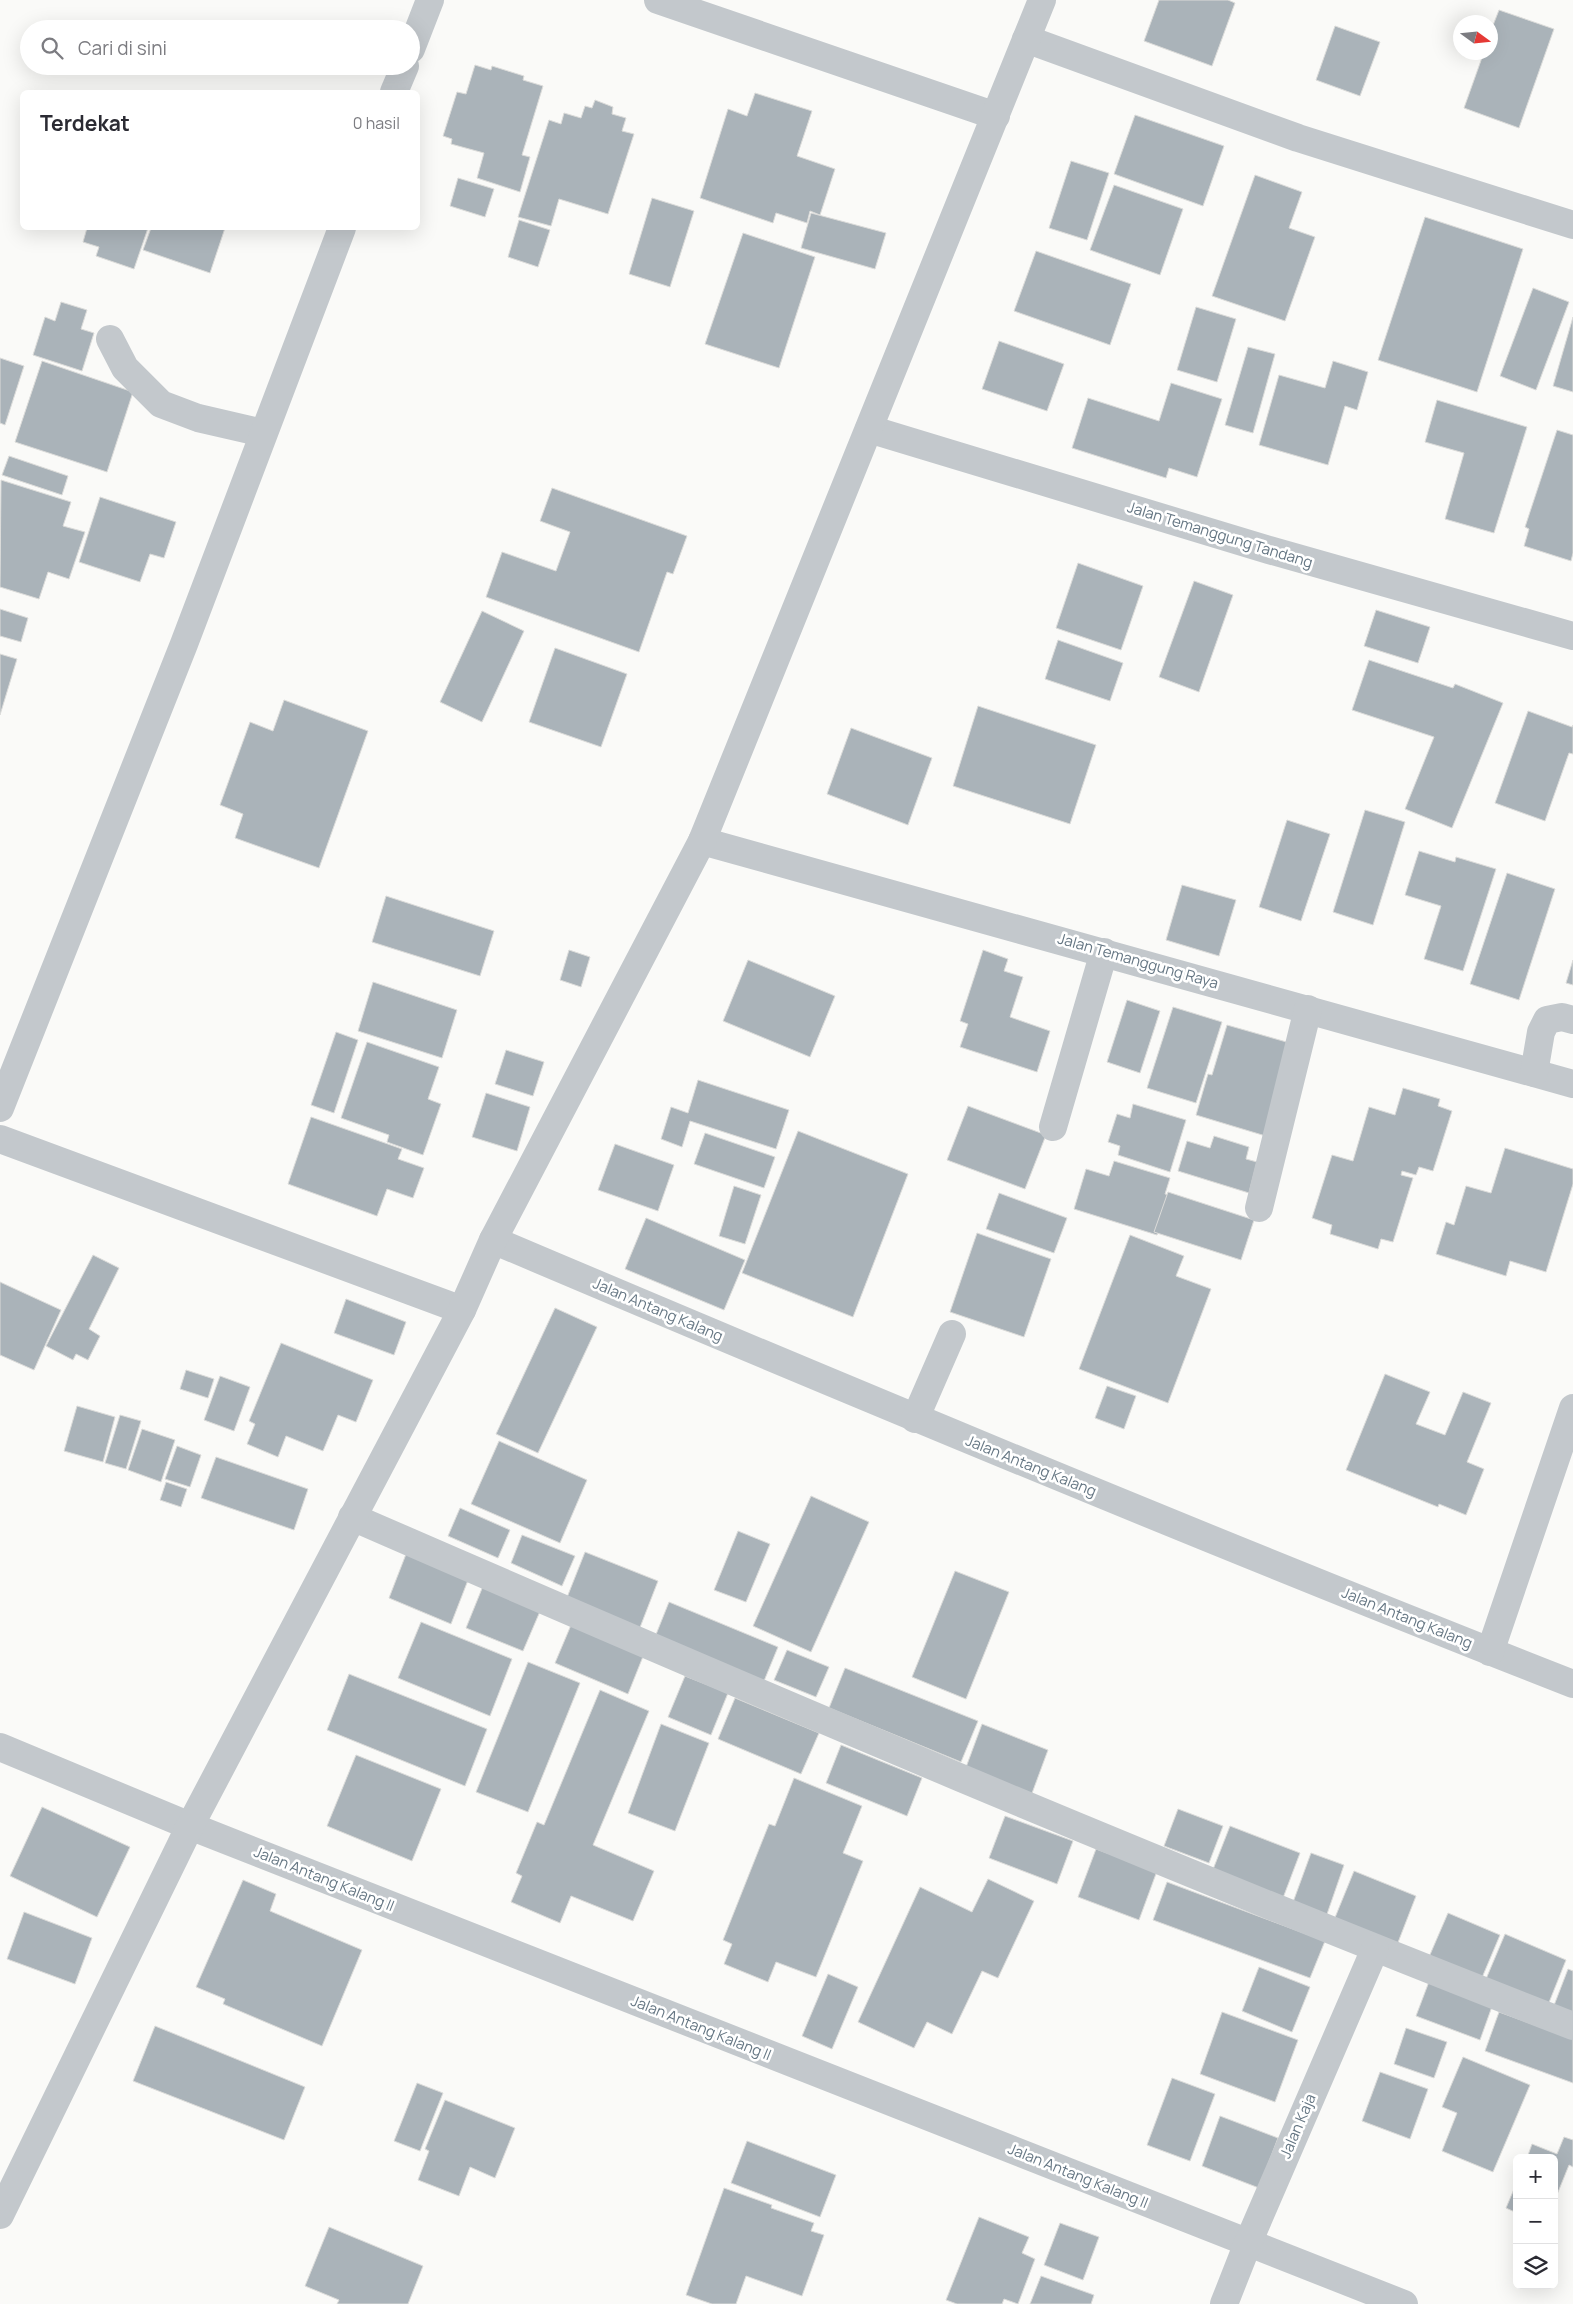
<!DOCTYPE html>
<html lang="id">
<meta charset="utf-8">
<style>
:root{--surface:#fff;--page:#f7f7f7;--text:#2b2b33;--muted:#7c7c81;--line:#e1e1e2}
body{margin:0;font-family:Manrope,sans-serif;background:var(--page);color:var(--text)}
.controls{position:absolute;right:15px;bottom:15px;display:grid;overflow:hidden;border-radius:8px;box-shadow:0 5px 20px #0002}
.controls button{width:45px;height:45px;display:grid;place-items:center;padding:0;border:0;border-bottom:1px solid var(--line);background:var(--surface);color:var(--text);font:25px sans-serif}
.compass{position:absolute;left:1453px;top:15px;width:45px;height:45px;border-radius:50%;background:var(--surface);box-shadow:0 5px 20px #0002;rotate:105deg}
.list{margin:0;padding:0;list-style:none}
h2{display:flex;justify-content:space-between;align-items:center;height:65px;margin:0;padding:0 20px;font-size:21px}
h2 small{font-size:16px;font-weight:400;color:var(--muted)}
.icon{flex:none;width:28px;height:28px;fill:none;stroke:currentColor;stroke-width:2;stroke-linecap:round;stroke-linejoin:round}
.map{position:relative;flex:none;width:1573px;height:2304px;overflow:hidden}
.search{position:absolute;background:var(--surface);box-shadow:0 5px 20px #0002;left:20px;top:20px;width:400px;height:55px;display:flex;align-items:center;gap:12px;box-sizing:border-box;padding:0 18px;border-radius:28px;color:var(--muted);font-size:19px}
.panel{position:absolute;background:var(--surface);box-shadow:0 5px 20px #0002;left:20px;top:90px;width:400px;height:140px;border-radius:8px}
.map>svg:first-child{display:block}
.building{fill:#aab3b9;stroke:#dcdcda}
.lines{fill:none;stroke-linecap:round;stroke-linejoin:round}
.minor{stroke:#c3c8cc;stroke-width:28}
.labels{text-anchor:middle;stroke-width:5;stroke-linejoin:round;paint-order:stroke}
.street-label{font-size:15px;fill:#657683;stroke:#fff}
</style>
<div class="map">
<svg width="1573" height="2304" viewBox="0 0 1573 2304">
<rect width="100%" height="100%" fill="#fafaf8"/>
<!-- building -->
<g class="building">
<path d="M 1159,0 L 1228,0 L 1235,3 L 1212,66 L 1144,41 Z"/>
<path d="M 1499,10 L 1554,29 L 1519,128 L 1464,108 L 1484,52 L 1490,52 L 1490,33 Z"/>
<path d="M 1335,26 L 1380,42 L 1360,96 L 1316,80 Z"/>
<path d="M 475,65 L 491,70 L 492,66 L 524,76 L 523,80 L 543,86 L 522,155 L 530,157 L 520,192 L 477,178 L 484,153 L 451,144 L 452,139 L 443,136 L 457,92 L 466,94 Z"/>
<path d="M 755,93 L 812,111 L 797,156 L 835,169 L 820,215 L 810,211 L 807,223 L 776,213 L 773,223 L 700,198 L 728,109 L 747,116 Z"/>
<path d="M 595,100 L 613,107 L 612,114 L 626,118 L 622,131 L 634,134 L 608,214 L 559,199 L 551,226 L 518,217 L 549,120 L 561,124 L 564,113 L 581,118 L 585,106 L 592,108 Z"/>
<path d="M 1135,115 L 1224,146 L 1203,206 L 1114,174 Z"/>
<path d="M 1071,161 L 1109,173 L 1087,240 L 1049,228 Z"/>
<path d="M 1255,175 L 1302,192 L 1289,228 L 1315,237 L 1285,321 L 1212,296 Z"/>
<path d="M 458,178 L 494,189 L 485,217 L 450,206 Z"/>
<path d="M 1114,185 L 1183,209 L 1160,275 L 1090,250 Z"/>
<path d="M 652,198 L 694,211 L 670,287 L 629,274 Z"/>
<path d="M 811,213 L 886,233 L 875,269 L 801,248 Z"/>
<path d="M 1425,217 L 1523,249 L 1477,392 L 1378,360 Z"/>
<path d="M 519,220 L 550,230 L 538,267 L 508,257 Z"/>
<path d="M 87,228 L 148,228 L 134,269 L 96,256 L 99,247 L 83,242 Z"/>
<path d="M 151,228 L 225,228 L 210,273 L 143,250 Z"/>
<path d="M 743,233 L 815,257 L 779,368 L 705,344 Z"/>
<path d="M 1036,251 L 1131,284 L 1110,345 L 1014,311 Z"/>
<path d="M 1533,288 L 1569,302 L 1536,390 L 1500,376 Z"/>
<path d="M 61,302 L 87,310 L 81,329 L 94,333 L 82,371 L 33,355 L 45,317 L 55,321 Z"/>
<path d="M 1196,307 L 1236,319 L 1217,382 L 1177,370 Z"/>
<path d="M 1573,317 L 1573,392 L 1553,386 Z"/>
<path d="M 999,341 L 1064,364 L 1047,411 L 982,389 Z"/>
<path d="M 1248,347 L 1275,354 L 1253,433 L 1225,425 Z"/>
<path d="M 0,358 L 24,366 L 5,425 L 0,423 Z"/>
<path d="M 42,361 L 133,392 L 107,472 L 15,442 Z"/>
<path d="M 1333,361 L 1368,372 L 1357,410 L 1345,406 L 1328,465 L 1259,445 L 1279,375 L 1325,388 Z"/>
<path d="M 1171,383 L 1222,399 L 1197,477 L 1169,468 L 1166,478 L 1072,448 L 1088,398 L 1159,421 Z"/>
<path d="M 1437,400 L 1527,427 L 1494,533 L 1445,519 L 1464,453 L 1425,442 Z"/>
<path d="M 1557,430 L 1573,435 L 1573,553 L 1571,561 L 1524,546 L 1529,529 L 1525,527 Z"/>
<path d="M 9,456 L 68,476 L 62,495 L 2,475 Z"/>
<path d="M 1,480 L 71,502 L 63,526 L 85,532 L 69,579 L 48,572 L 39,599 L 0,587 Z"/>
<path d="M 552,488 L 687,536 L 673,574 L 667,572 L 639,652 L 486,597 L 502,552 L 556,571 L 570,532 L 540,521 Z"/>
<path d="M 100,497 L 176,522 L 164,558 L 150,554 L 140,582 L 79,562 Z"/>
<path d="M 1078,563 L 1143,586 L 1121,650 L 1056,628 Z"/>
<path d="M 1194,581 L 1233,595 L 1199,692 L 1159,677 Z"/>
<path d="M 0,609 L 28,618 L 21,642 L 0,636 Z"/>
<path d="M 1376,610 L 1430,627 L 1418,663 L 1364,646 Z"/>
<path d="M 482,611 L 524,631 L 482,722 L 440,702 Z"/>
<path d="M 1058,640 L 1123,663 L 1110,701 L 1045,679 Z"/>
<path d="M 555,648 L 627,674 L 601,747 L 529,722 Z"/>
<path d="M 0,654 L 17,659 L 0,715 Z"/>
<path d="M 1369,660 L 1453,688 L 1455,684 L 1503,703 L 1452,828 L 1405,809 L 1434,737 L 1352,710 Z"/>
<path d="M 284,700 L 368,731 L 319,868 L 235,838 L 243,814 L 220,805 L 250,722 L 273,731 Z"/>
<path d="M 978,706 L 1096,745 L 1070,824 L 953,786 Z"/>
<path d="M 1528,711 L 1572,727 L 1573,725 L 1573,754 L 1569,753 L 1545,821 L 1495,803 Z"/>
<path d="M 851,728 L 932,758 L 908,825 L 827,794 Z"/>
<path d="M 1365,810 L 1405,822 L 1373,925 L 1333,912 Z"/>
<path d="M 1287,820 L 1330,834 L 1301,921 L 1259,907 Z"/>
<path d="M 1419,851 L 1455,862 L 1456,857 L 1496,869 L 1463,971 L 1424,959 L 1441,906 L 1405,895 Z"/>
<path d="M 1507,873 L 1555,889 L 1519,1000 L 1470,984 Z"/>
<path d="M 1182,885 L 1236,900 L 1219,956 L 1166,940 Z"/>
<path d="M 386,896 L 494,931 L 480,976 L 372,942 Z"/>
<path d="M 569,950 L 590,957 L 581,987 L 560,980 Z"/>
<path d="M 983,950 L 1008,959 L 1004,971 L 1023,977 L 1010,1017 L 1050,1031 L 1037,1072 L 960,1047 L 968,1024 L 960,1021 Z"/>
<path d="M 748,960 L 835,996 L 810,1057 L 723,1021 Z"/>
<path d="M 1573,960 L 1573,985 L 1566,983 Z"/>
<path d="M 373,982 L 457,1010 L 442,1058 L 358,1031 Z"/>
<path d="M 1127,1000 L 1160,1011 L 1140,1073 L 1107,1062 Z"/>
<path d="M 1173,1007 L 1222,1022 L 1196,1103 L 1147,1088 Z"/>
<path d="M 1227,1025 L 1290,1043 L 1269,1137 L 1196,1115 L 1208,1074 L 1212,1075 Z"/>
<path d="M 336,1032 L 358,1040 L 334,1113 L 311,1105 Z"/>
<path d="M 367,1042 L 439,1067 L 428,1099 L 441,1104 L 423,1155 L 387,1142 L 389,1135 L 341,1118 Z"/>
<path d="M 506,1050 L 544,1062 L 533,1096 L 495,1084 Z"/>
<path d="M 698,1080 L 789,1110 L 776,1149 L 690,1121 L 682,1147 L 661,1139 L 671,1107 L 688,1113 Z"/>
<path d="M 1403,1088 L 1440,1099 L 1438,1106 L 1452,1111 L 1433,1171 L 1419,1167 L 1416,1175 L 1402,1171 L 1401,1175 L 1413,1178 L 1393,1242 L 1381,1239 L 1378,1249 L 1330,1234 L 1332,1225 L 1312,1218 L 1332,1155 L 1353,1161 L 1369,1107 L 1395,1115 Z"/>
<path d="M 486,1093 L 530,1107 L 517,1151 L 472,1137 Z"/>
<path d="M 1133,1104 L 1186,1120 L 1170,1172 L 1118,1155 L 1120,1146 L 1108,1142 L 1117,1114 L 1130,1118 Z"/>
<path d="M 968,1106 L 1046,1135 L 1025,1189 L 947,1160 Z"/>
<path d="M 311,1117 L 402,1149 L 398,1159 L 424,1168 L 413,1198 L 387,1189 L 377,1216 L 288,1184 Z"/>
<path d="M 798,1131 L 908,1174 L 853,1317 L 742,1273 Z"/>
<path d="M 705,1133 L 775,1157 L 764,1188 L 694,1164 Z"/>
<path d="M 1214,1136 L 1249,1147 L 1246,1159 L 1257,1162 L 1249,1193 L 1178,1171 L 1187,1141 L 1210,1148 Z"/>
<path d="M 615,1144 L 674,1165 L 658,1211 L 598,1190 Z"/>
<path d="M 1505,1148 L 1573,1169 L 1573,1184 L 1546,1272 L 1510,1261 L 1506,1276 L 1436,1254 L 1446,1222 L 1454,1225 L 1466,1186 L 1491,1193 Z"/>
<path d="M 1114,1161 L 1170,1178 L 1165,1194 L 1170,1195 L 1157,1235 L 1074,1209 L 1086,1169 L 1109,1176 Z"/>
<path d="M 734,1186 L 761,1195 L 745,1244 L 719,1236 Z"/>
<path d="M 1168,1192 L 1254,1220 L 1241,1260 L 1154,1232 Z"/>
<path d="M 999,1193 L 1067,1218 L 1054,1253 L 986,1229 Z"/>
<path d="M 646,1218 L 745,1260 L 724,1310 L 625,1269 Z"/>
<path d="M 977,1233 L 1051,1259 L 1024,1337 L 950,1312 Z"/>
<path d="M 1130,1235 L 1184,1256 L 1176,1276 L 1211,1289 L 1168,1403 L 1079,1369 Z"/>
<path d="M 93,1255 L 119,1268 L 89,1329 L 100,1336 L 88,1360 L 76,1354 L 73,1360 L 46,1346 Z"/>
<path d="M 0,1282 L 61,1310 L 34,1370 L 0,1355 Z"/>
<path d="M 346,1299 L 406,1322 L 394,1355 L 334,1333 Z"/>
<path d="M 555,1308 L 597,1327 L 538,1453 L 496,1434 Z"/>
<path d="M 281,1343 L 373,1380 L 356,1422 L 338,1415 L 323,1451 L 286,1436 L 278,1457 L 247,1444 L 255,1424 L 249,1421 Z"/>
<path d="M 186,1370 L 214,1379 L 208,1398 L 180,1389 Z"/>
<path d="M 1385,1374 L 1430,1392 L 1416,1424 L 1445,1435 L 1463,1392 L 1491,1403 L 1467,1462 L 1484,1469 L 1466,1515 L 1439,1504 L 1438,1507 L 1346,1470 Z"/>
<path d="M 220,1376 L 250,1387 L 234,1431 L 204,1420 Z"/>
<path d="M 1107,1386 L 1136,1396 L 1124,1429 L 1095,1418 Z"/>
<path d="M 77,1406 L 115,1417 L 103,1462 L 64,1451 Z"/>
<path d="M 120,1415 L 141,1421 L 126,1469 L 105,1463 Z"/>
<path d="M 142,1429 L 175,1440 L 161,1482 L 128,1470 Z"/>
<path d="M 499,1441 L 587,1480 L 560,1543 L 471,1504 Z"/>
<path d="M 177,1446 L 201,1455 L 190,1487 L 165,1479 Z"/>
<path d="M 216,1457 L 308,1489 L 294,1530 L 201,1498 Z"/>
<path d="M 166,1482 L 187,1489 L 181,1507 L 160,1500 Z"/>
<path d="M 811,1496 L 869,1522 L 811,1652 L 753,1626 Z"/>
<path d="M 460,1508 L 510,1530 L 498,1558 L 448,1536 Z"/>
<path d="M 738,1531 L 770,1544 L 746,1602 L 714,1590 Z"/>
<path d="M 522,1535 L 575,1556 L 562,1586 L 511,1563 Z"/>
<path d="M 408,1549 L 470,1575 L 451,1624 L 389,1598 Z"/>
<path d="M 585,1552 L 658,1581 L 639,1630 L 566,1600 Z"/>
<path d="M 955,1571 L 1009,1592 L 966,1699 L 912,1677 Z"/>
<path d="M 483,1586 L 541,1609 L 523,1651 L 466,1628 Z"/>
<path d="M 669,1602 L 778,1647 L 764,1681 L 655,1637 Z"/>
<path d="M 574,1618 L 646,1649 L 628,1694 L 555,1663 Z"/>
<path d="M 421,1622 L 512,1659 L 490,1716 L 398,1678 Z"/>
<path d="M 787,1650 L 829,1667 L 816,1697 L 774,1680 Z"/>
<path d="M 528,1662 L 580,1683 L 528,1812 L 476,1792 Z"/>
<path d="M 845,1668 L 978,1721 L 961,1762 L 829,1708 Z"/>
<path d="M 349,1674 L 487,1729 L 465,1786 L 327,1730 Z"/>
<path d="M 685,1676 L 728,1693 L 711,1735 L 668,1717 Z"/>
<path d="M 600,1690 L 649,1711 L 593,1845 L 654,1871 L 633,1921 L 571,1896 L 560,1923 L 511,1902 L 522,1876 L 516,1873 L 537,1822 L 544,1825 Z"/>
<path d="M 735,1698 L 819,1733 L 801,1774 L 718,1739 Z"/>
<path d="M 661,1724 L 709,1743 L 675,1831 L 628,1813 Z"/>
<path d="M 982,1724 L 1048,1750 L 1031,1796 L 965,1770 Z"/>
<path d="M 841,1745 L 922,1778 L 907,1816 L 826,1783 Z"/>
<path d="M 356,1755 L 441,1789 L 412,1861 L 327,1826 Z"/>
<path d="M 794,1778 L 862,1806 L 843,1853 L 863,1861 L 816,1977 L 776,1962 L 768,1982 L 724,1964 L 732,1944 L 723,1940 L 769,1824 L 775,1826 Z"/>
<path d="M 42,1807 L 130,1847 L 97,1917 L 10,1876 Z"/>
<path d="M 1178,1809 L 1223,1826 L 1209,1863 L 1164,1846 Z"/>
<path d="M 1005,1816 L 1073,1841 L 1057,1884 L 989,1858 Z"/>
<path d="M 1230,1826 L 1300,1853 L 1283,1898 L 1212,1872 Z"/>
<path d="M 1096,1849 L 1157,1871 L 1139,1920 L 1078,1897 Z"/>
<path d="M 1311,1853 L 1344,1865 L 1326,1917 L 1292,1905 Z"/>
<path d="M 1354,1871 L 1416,1896 L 1397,1945 L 1334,1920 Z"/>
<path d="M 988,1879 L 1034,1901 L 998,1978 L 982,1971 L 952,2034 L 927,2022 L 914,2048 L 858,2022 L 920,1887 L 972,1912 Z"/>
<path d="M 243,1880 L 276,1894 L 270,1911 L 362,1950 L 322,2046 L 223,2004 L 225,1999 L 196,1987 Z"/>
<path d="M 1167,1882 L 1325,1941 L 1310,1978 L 1153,1920 Z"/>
<path d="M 24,1912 L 92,1938 L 75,1984 L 7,1959 Z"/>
<path d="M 1448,1913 L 1500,1935 L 1481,1980 L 1429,1957 Z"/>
<path d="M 1505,1934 L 1566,1960 L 1548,2005 L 1486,1979 Z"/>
<path d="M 1259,1967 L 1310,1987 L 1292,2032 L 1242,2011 Z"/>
<path d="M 1568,1969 L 1573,1971 L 1573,2016 L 1553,2008 Z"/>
<path d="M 828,1974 L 858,1987 L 832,2049 L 802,2036 Z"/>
<path d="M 1430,1979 L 1494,2001 L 1480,2040 L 1416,2016 Z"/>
<path d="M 1222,2012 L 1298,2040 L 1275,2102 L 1200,2074 Z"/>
<path d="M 1499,2012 L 1573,2039 L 1573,2083 L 1485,2051 Z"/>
<path d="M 155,2026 L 305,2087 L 284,2140 L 133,2081 Z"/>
<path d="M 1406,2028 L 1447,2042 L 1434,2078 L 1394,2064 Z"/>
<path d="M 1463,2057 L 1530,2085 L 1493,2172 L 1442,2151 L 1457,2113 L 1442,2107 Z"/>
<path d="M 1380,2072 L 1428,2089 L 1410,2139 L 1362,2121 Z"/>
<path d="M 1172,2078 L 1215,2094 L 1190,2161 L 1147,2145 Z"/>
<path d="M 417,2083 L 443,2093 L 420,2151 L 394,2141 Z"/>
<path d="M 445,2100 L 515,2128 L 495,2178 L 470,2167 L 459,2196 L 418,2180 L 429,2151 L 425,2149 Z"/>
<path d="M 1220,2116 L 1278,2138 L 1259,2188 L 1202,2166 Z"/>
<path d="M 1564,2137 L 1573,2140 L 1573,2167 L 1569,2165 L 1554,2202 L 1554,2158 L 1527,2158 L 1532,2144 L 1557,2154 Z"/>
<path d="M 747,2141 L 836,2175 L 820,2217 L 731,2183 Z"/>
<path d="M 1517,2182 L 1517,2213 L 1506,2208 Z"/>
<path d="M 724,2188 L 772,2205 L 771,2208 L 814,2223 L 811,2231 L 824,2235 L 802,2296 L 746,2276 L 736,2304 L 712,2304 L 686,2295 Z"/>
<path d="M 979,2217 L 1029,2237 L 1022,2253 L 1035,2259 L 1018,2304 L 1004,2299 L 1002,2304 L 957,2304 L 946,2300 Z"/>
<path d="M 1060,2223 L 1099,2237 L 1083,2280 L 1044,2265 Z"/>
<path d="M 329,2227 L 423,2266 L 408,2304 L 337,2304 L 339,2300 L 305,2286 Z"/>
<path d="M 1041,2276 L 1094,2295 L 1091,2304 L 1030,2304 Z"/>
</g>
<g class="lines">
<!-- minor -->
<g class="minor">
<path d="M 658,0 L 996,116"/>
<path d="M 1026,39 L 1298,138 L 1573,225"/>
<path d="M 411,49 L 430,0"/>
<path d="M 394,92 L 405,66"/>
<path d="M 110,339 L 125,368 L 161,404 L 198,418 L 263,433"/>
<path d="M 869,429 L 1269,550 L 1573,636"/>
<path d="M 702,841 L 1573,1084"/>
<path d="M 1534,1073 L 1541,1032 L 1547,1020 L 1562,1017 L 1573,1020"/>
<path d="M 0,1108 L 184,644 L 342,228"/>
<path d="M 1053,1127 L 1104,952"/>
<path d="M 0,1139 L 462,1310"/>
<path d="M 1259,1208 L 1308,1009"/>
<path d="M 493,1240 C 851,1392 1211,1542 1573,1684"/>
<path d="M 915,1419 L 952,1334"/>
<path d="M 352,1517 C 756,1693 1162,1866 1573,2026"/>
<path d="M 1490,1652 L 1573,1408"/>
<path d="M 0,1747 L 190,1826 L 1404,2304"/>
<path d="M 0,2215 L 190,1826 L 462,1310 L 493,1240 L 702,841 L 1042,0"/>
<path d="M 1224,2304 L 1248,2243 L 1375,1949"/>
</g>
</g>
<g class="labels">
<!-- street labels -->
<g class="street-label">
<text transform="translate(1220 535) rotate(17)" y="5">Jalan Temanggung Tandang</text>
<text transform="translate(1138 961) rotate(16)" y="5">Jalan Temanggung Raya</text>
<text transform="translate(658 1310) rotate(23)" y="5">Jalan Antang Kalang</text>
<text transform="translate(1031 1466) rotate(22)" y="5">Jalan Antang Kalang</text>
<text transform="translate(1407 1618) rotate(22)" y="5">Jalan Antang Kalang</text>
<text transform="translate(324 1879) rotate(22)" y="5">Jalan Antang Kalang II</text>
<text transform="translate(701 2028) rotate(22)" y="5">Jalan Antang Kalang II</text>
<text transform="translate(1298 2126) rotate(-67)" y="5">Jalan Kaja</text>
<text transform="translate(1078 2176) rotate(22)" y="5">Jalan Antang Kalang II</text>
</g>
</g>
</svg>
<div class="controls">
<button>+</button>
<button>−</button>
<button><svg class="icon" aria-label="layers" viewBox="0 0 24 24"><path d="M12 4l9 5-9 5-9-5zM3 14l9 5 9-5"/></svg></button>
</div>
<svg class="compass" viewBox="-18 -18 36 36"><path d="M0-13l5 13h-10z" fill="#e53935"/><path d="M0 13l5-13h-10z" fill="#7c7c81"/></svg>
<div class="search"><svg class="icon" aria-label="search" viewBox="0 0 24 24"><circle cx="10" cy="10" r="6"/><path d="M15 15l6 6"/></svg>Cari di sini</div>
<section class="panel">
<h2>Terdekat<small>0 hasil</small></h2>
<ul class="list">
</ul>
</section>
</div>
